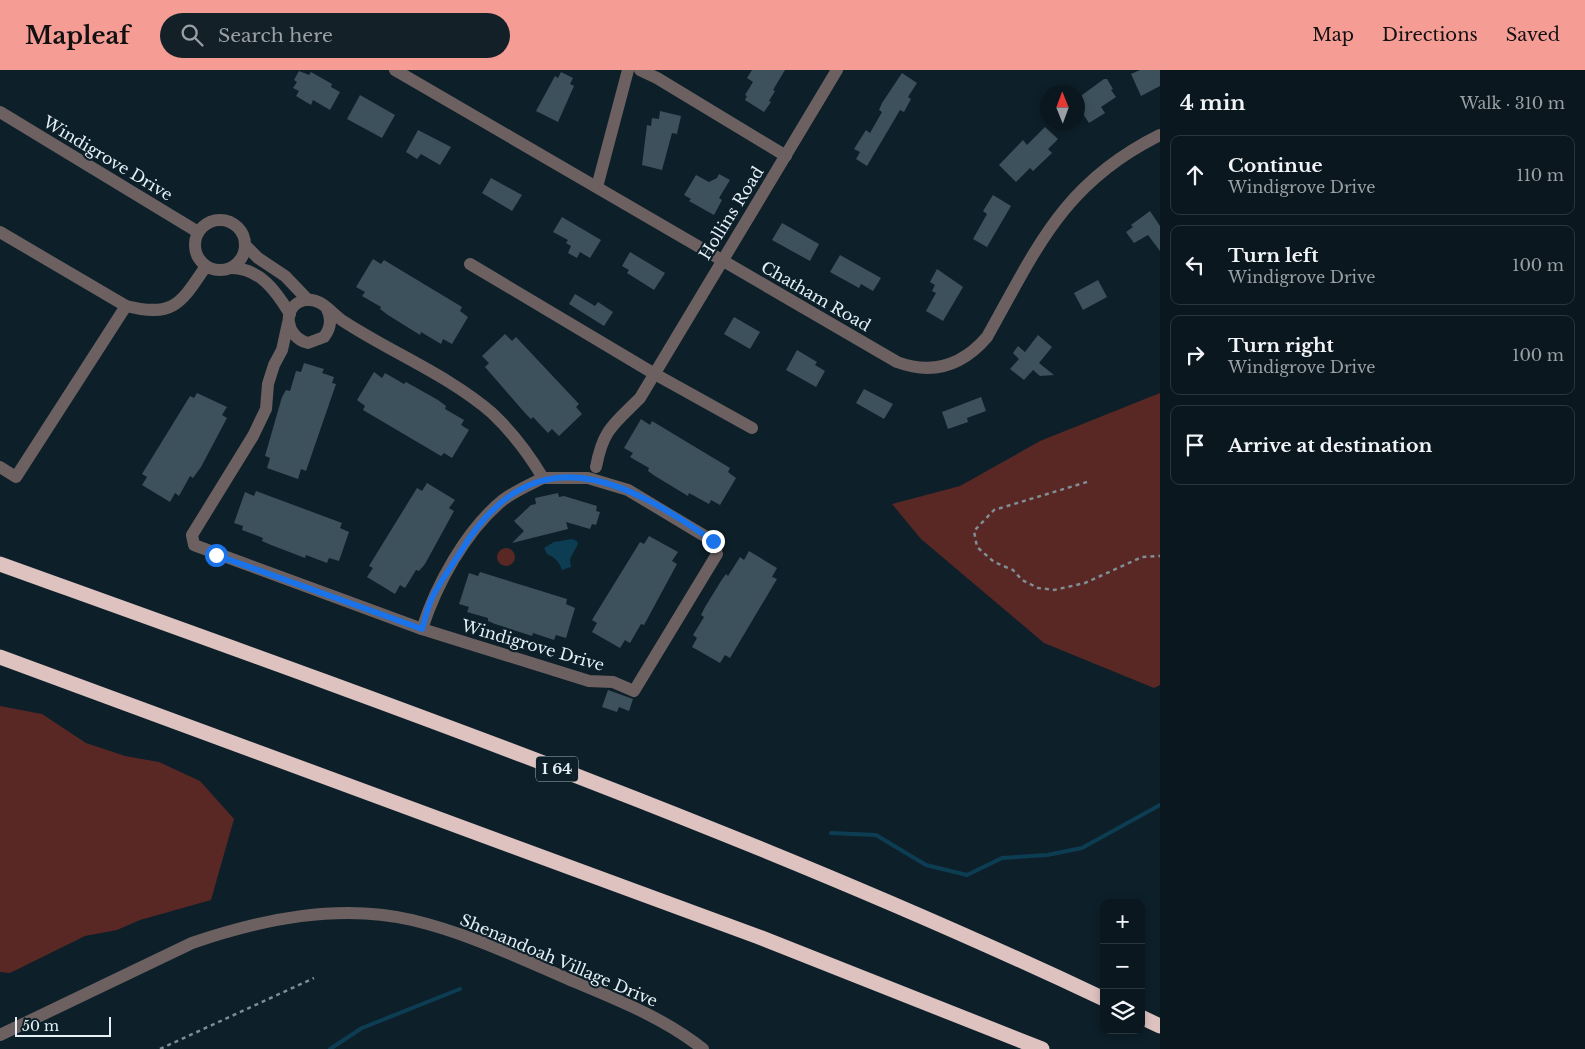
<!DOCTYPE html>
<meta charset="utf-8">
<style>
:root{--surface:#0a171f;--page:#132028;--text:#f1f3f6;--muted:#999fa4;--line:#2a363d;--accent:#f59c95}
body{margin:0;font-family:"Libre Baskerville",serif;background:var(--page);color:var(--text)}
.controls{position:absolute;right:15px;bottom:15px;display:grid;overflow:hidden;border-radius:10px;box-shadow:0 2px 8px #0003}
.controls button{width:45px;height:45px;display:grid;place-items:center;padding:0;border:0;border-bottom:1px solid var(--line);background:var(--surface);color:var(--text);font:25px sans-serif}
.compass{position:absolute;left:1040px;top:15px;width:45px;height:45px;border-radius:50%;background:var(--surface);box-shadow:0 2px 8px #0003;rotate:359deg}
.scale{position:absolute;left:15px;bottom:12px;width:96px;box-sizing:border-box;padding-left:5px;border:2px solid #e4eff6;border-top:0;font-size:14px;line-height:18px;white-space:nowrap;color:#e4eff6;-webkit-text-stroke:4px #0d1f29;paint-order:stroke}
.stop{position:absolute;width:15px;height:15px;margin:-11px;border:4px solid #1a73e8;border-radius:50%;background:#fff}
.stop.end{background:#1a73e8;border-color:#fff;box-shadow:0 1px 5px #0008}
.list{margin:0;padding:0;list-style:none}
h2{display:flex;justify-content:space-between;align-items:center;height:65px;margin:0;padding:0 20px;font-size:21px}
h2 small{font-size:16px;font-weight:400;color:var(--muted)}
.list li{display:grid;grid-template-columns:32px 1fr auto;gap:15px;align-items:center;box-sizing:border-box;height:80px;margin:0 10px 10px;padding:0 10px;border:1px solid var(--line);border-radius:10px}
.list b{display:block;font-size:19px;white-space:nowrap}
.list p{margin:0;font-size:16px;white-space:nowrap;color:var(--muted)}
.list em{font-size:16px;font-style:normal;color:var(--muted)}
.icon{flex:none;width:28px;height:28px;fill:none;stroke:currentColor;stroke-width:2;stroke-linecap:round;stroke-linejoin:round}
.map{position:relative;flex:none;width:1160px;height:979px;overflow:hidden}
header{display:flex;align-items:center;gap:30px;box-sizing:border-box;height:70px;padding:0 25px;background:var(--accent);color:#111}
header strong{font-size:24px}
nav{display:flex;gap:28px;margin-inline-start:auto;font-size:18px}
.search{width:350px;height:45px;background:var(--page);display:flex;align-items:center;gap:12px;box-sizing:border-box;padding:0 18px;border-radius:28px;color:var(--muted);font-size:19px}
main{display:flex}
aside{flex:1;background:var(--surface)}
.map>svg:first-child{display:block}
.green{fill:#592825}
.water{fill:#0d3d52}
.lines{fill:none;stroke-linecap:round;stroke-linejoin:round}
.stream{stroke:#0d3d52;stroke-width:4}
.building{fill:#3d515c}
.path{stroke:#7f8d95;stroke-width:2.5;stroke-dasharray:4 4;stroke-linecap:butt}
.minor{stroke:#6c6160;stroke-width:12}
.highway{stroke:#ddc2c0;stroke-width:15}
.route{stroke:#1a73e8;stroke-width:6}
.labels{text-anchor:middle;stroke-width:4.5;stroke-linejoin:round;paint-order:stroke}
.shield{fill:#0d1f29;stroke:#a4b1b8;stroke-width:1}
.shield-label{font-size:15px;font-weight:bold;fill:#e4eff6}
.street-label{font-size:16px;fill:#e4eff6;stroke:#0d1f29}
</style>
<header>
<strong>Mapleaf</strong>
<div class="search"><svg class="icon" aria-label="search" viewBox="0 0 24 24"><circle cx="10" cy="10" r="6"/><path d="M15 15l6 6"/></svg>Search here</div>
<nav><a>Map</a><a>Directions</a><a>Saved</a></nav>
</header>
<main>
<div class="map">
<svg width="1160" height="979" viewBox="0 0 1160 979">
<rect width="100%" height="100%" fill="#0d1f29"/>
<!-- green -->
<g class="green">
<path d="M 1160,323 L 1160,615 L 1154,618 L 1044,573 L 921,469 L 892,434 L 960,416 L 1040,371 Z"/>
<circle cx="506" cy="487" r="9"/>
<path d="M 0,636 L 42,644 L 86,673 L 125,686 L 159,692 L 200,711 L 234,749 L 211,830 L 140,850 L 117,860 L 85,866 L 10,903 L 0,902 Z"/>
</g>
<!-- water -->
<path class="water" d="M 572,469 L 577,471 L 578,474 L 570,489 L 571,497 L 562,500 C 559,491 554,487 547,484 L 544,478 L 554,472 Z"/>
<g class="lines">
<!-- stream -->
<g class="stream">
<path d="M 831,763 L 876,765 L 926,795 L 967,805 L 1002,788 L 1047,785 L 1082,778 L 1160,735"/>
<path d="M 330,979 L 362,958 L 460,919"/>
</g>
</g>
<!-- building -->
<g class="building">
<path d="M 752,0 L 785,0 L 773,20 L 775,21 L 769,31 L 771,32 L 764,42 L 745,30 L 747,26 L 745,25 L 753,12 L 747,8 Z"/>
<path d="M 1140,0 L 1160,0 L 1160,16 L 1141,26 L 1131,4 Z"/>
<path d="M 299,1 L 309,5 L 311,2 L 332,14 L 331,17 L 340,22 L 330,40 L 313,30 L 311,35 L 296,26 L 299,21 L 293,18 L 297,12 L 294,10 Z"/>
<path d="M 561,2 L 573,8 L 570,14 L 574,16 L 558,52 L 536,41 L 555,6 L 558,8 Z"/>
<path d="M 902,3 L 917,13 L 908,27 L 911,29 L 904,42 L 900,40 L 867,96 L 856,89 L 860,82 L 854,79 L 866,60 L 870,63 L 882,42 L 879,40 L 882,33 Z"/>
<path d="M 1104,9 L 1107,9 L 1113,19 L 1111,20 L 1116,27 L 1101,37 L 1105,43 L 1089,53 L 1078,36 L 1078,28 Z"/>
<path d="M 360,25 L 395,45 L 382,68 L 347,49 Z"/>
<path d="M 660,41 L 681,46 L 677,64 L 672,63 L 662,100 L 642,95 L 647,55 L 651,56 L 652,48 L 659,49 Z"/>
<path d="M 1045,57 L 1058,69 L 1048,79 L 1052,83 L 1033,101 L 1030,98 L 1016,112 L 999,95 L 1023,70 L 1027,75 Z"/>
<path d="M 418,60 L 451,77 L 440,95 L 421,84 L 417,89 L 406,82 Z"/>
<path d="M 719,104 L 730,110 L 719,128 L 722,130 L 714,145 L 689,131 L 691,129 L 684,125 L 696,105 L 709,112 L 717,108 Z"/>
<path d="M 491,108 L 522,125 L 512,141 L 482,123 Z"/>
<path d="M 993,125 L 1011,136 L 987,177 L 973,169 L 987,144 L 983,141 Z"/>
<path d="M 1150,141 L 1160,156 L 1160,181 L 1148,165 L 1134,173 L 1126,162 L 1133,157 L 1131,155 Z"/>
<path d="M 562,147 L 601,170 L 590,188 L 580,182 L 577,188 L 568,183 L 571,176 L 566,173 L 568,170 L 553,162 Z"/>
<path d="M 782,153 L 819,174 L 810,191 L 772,170 Z"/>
<path d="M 630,182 L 665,203 L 654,220 L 627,203 L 629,200 L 622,196 Z"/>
<path d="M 840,185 L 881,208 L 873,221 L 861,214 L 859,218 L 830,202 Z"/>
<path d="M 373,189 L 381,194 L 384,190 L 462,237 L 460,241 L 468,247 L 452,274 L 443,269 L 441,274 L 421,262 L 420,265 L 388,245 L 380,239 L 381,237 L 362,226 L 365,222 L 356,217 Z"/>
<path d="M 937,199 L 963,217 L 943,251 L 926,241 L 936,223 L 932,221 L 935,215 L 930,212 Z"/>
<path d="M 1098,210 L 1107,227 L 1083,240 L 1074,223 Z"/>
<path d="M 575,224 L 595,236 L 598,232 L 613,242 L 604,256 L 569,234 Z"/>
<path d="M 734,247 L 760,262 L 750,279 L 724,264 Z"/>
<path d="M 505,264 L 512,271 L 516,267 L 579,334 L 576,337 L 582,344 L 559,366 L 552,359 L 548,363 L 533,347 L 531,349 L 525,343 L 485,297 L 489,293 L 482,286 Z"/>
<path d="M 1038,265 L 1052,277 L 1039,293 L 1054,305 L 1040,306 L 1033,300 L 1024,310 L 1010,299 L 1019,289 L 1013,283 L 1018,276 L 1025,282 Z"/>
<path d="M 797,280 L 817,292 L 815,295 L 825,301 L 816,317 L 786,300 Z"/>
<path d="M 304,293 L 324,299 L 322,303 L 334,307 L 332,313 L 336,314 L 306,401 L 301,399 L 298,409 L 267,398 L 270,388 L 265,386 L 282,327 L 286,320 L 290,321 L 296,301 L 301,302 Z"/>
<path d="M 374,302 L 382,308 L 385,303 L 404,314 L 406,312 L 438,330 L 446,336 L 445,339 L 464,350 L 461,355 L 469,360 L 452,388 L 444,383 L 441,386 L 363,340 L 365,336 L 357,330 Z"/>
<path d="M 864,319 L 893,334 L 884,349 L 856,333 Z"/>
<path d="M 197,323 L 227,337 L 222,345 L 227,348 L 201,397 L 193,408 L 190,406 L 179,426 L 175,423 L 170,432 L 142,415 L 147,407 L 142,404 L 190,326 L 194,328 Z"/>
<path d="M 981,327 L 986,341 L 967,348 L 968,352 L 948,359 L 942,342 Z"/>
<path d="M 641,349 L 650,355 L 652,351 L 730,398 L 728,402 L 736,408 L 720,435 L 711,430 L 709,434 L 689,423 L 688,426 L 655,406 L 648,401 L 649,398 L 630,387 L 633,383 L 624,378 Z"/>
<path d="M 427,413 L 455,430 L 449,438 L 454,441 L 425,494 L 419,501 L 416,500 L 405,518 L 400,515 L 395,524 L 367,507 L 373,498 L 369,496 L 417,418 L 422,421 Z"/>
<path d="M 256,421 L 342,453 L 340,458 L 349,462 L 339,491 L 329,488 L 327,493 L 306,485 L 305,488 L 271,475 L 262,471 L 263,468 L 242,460 L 243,456 L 234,453 L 245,422 L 254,426 Z"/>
<path d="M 558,423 L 559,427 L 564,426 L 597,436 L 596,441 L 600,442 L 596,455 L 592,454 L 590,459 L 566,452 L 568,459 L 512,473 L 524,461 L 514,451 L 531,435 L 536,434 L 535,428 Z"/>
<path d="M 649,466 L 678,482 L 672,491 L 677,494 L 644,555 L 641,554 L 630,573 L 625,570 L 620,578 L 592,562 L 597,553 L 592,550 L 640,472 L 644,474 Z"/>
<path d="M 749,481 L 777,498 L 772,507 L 777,509 L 730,588 L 725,585 L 720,593 L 692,577 L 697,568 L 693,565 L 704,547 L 701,545 L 705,537 L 721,511 L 726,504 L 728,506 L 740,487 L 744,490 Z"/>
<path d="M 480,502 L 567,529 L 566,534 L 575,538 L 566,568 L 556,565 L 554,570 L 533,563 L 532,566 L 495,554 L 488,551 L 488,548 L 467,542 L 469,537 L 459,534 L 469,503 L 478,506 Z"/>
<path d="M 608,620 L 633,629 L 629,641 L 619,637 L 617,642 L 602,637 Z"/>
</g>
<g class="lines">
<!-- path -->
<g class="path">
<path d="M 1087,412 L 994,440 L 974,461 L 977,477 L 994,492 L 1013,500 L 1022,510 L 1038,518 L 1054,520 L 1085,513 L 1142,487 L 1160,486"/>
<path d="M 160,979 L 314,908"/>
</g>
<!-- minor -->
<g class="minor">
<path d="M 395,0 L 897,292 C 932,305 962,296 987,267 C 1037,178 1063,113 1160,65"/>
<path d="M 640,0 L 657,8 L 786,86"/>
<path d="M 0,42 L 198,162"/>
<path d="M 597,117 L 628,0"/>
<circle cx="220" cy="175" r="25"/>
<path d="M 0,162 L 126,236 C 174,248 181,233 206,196"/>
<path d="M 245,175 L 258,188 L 285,206 L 308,230"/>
<path d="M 470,194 L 653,303 L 752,358"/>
<path d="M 231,198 C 260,198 276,221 290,244"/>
<path d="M 327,239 C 332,249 331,258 324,267 L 308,273 C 286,268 280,236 305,230 C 321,227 332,244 343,251 C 392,283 448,305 492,343 C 513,363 529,384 543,408 L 588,408 L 628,420 L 713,471 L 717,484 L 634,621 L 613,612 L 589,611 L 422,559 C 436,515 466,460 503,430 C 515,421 529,415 543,408"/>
<path d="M 288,253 L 282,280 L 274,295 L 268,314 L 266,339 L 253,366 L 192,465 L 194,475 L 422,559"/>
<path d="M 0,397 L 16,407 L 126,236"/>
<path d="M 596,397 C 603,359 614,354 640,328 L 837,0"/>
<path d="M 0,965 L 192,873 C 262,849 339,833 412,850 C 467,863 517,887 568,909 C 615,929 663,947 703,979"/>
</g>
<!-- highway -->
<g class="highway">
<path d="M 0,494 C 372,628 746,760 1104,929"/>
<path d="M 0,587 L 759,867 L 1042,979"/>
<path d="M 1141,947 L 1160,956"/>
</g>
</g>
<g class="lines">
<!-- route -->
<path class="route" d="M 216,485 L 422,559 C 425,550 427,539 431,530 C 439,513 451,497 461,481 C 532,364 621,406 713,471"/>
</g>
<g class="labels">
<!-- shield labels -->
<rect class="shield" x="536" y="686.5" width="42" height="25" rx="4"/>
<g class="shield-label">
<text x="557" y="704">I 64</text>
</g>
<!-- street labels -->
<g class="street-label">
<text transform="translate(108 88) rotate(31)" y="6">Windigrove Drive</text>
<text transform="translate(731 143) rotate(-58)" y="6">Hollins Road</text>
<text transform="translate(816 226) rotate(30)" y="6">Chatham Road</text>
<text transform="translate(533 575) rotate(16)" y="6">Windigrove Drive</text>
<text transform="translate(559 890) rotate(23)" y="6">Shenandoah Village Drive</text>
</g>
</g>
</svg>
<div class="controls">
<button>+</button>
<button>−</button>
<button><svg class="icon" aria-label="layers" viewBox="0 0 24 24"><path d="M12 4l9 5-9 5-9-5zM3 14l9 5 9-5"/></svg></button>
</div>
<svg class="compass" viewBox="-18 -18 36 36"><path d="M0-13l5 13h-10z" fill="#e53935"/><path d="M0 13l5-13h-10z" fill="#999fa4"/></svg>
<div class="scale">50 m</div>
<div class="stop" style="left:216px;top:485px"></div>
<div class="stop end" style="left:713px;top:471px"></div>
</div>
<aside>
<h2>4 min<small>Walk · 310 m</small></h2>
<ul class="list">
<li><svg class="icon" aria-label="ahead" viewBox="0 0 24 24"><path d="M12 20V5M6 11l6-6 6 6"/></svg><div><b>Continue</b><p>Windigrove Drive</p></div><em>110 m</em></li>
<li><svg class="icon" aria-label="left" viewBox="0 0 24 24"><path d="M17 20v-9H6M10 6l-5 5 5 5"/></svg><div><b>Turn left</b><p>Windigrove Drive</p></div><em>100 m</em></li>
<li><svg class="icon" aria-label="right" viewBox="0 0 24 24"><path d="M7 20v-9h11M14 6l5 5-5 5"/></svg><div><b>Turn right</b><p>Windigrove Drive</p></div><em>100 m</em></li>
<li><svg class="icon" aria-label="arrive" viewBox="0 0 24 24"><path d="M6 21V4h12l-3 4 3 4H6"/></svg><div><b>Arrive at destination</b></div></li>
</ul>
</aside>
</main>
